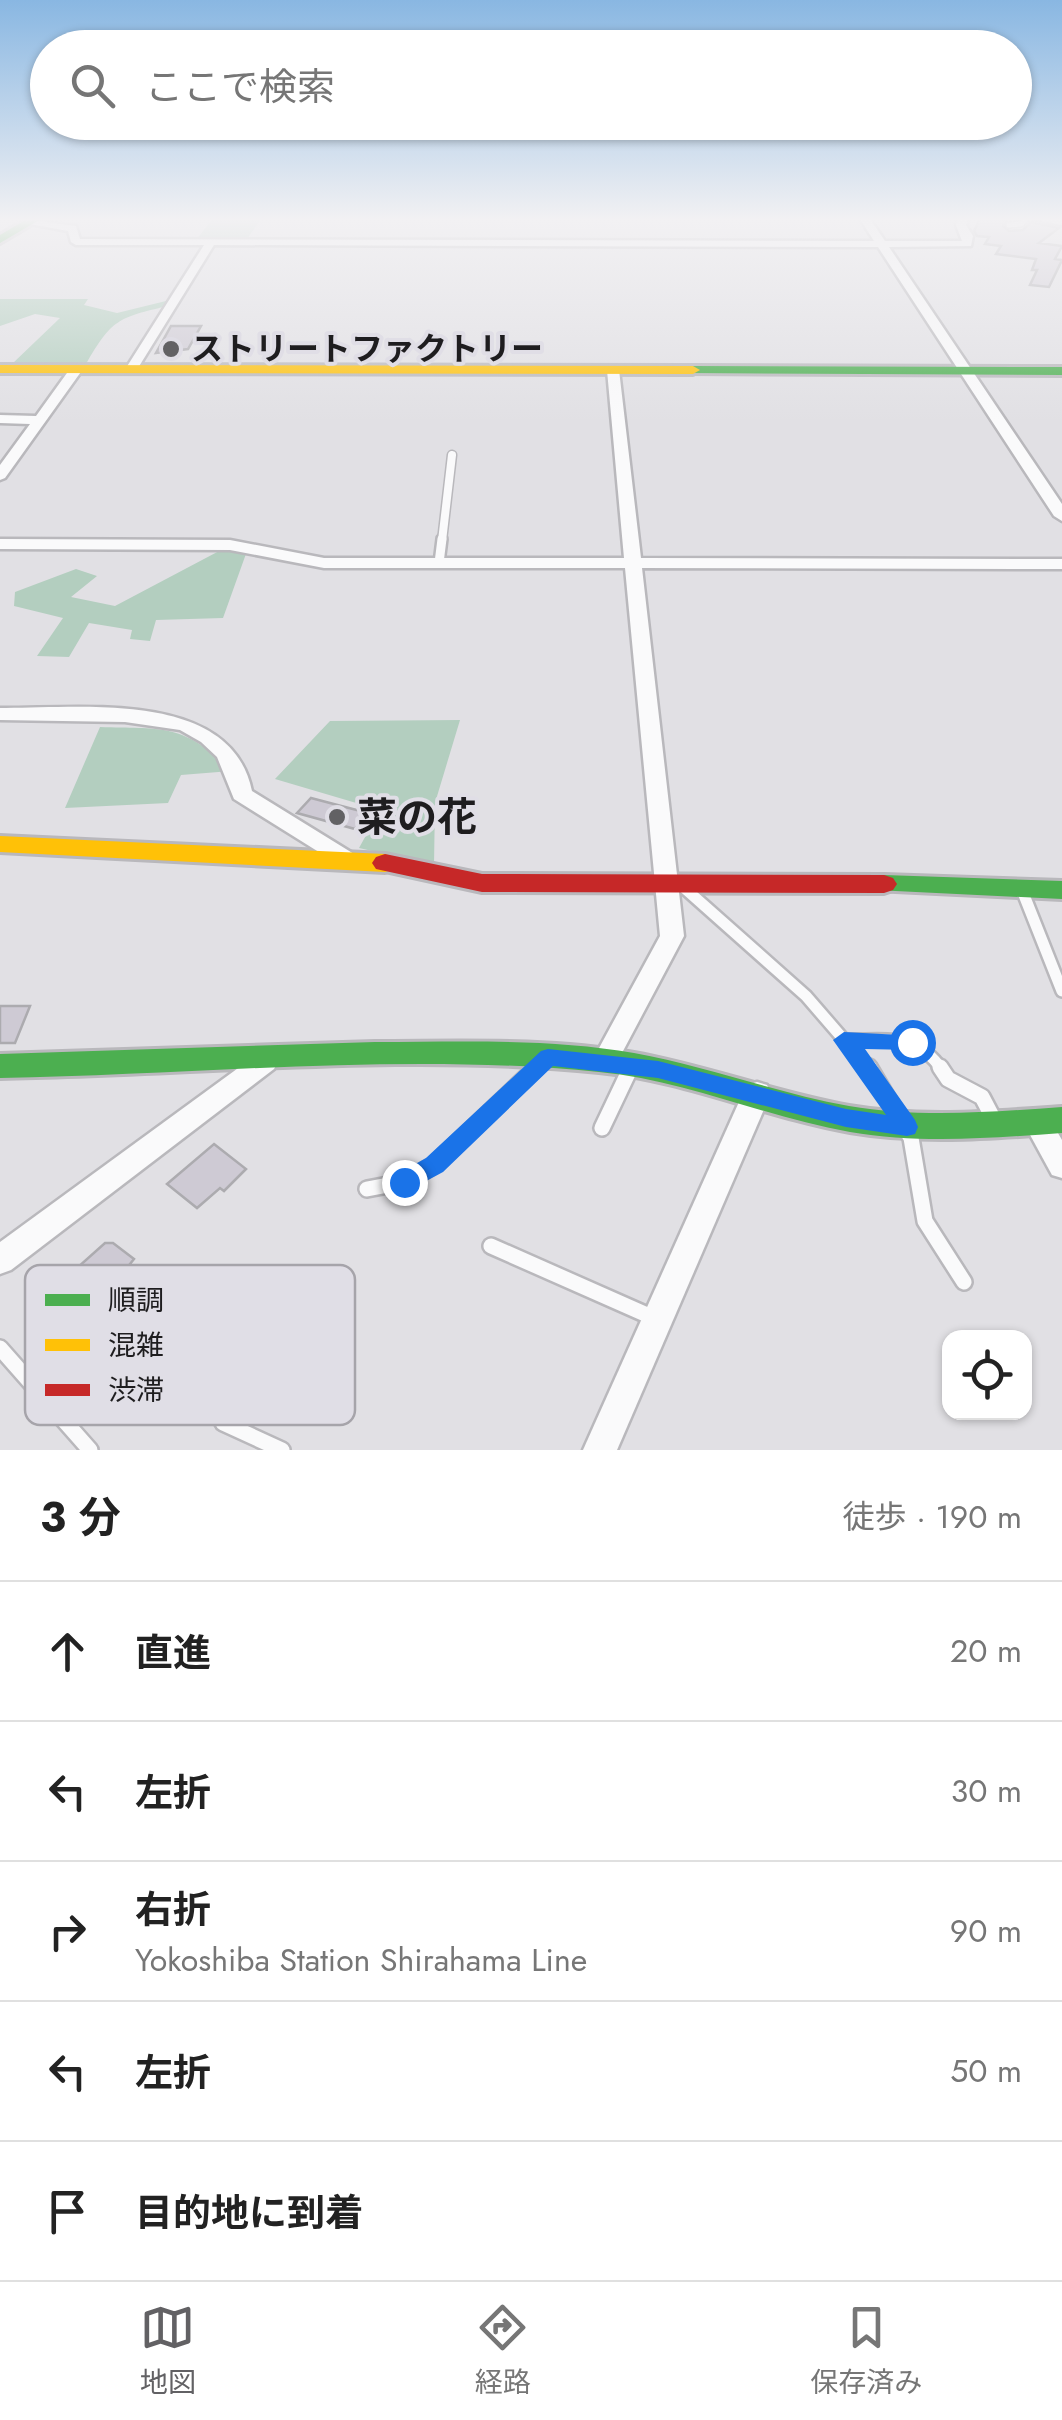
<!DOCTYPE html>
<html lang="ja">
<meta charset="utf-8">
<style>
:root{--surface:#fff;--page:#f6f6f6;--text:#222;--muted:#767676;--line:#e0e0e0;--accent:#626164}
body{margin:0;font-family:Jost,"Noto Sans JP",sans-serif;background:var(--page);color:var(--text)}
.controls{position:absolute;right:30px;bottom:30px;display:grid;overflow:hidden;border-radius:20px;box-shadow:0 2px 8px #0004}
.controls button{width:90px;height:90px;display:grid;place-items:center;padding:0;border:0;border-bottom:2px solid var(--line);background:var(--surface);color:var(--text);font:50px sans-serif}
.stop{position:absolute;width:30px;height:30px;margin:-22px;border:8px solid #1a73e8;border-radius:50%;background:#fff}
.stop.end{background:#1a73e8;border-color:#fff;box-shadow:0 2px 10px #0008}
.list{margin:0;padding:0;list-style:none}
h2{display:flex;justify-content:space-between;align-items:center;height:130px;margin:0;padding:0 40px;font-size:42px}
h2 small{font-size:32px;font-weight:400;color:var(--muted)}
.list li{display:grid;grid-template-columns:65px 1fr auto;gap:30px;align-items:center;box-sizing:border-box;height:140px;padding:0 40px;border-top:2px solid var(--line)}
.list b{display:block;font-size:38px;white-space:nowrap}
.list p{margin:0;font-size:32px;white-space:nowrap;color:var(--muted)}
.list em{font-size:32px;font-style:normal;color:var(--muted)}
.icon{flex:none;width:55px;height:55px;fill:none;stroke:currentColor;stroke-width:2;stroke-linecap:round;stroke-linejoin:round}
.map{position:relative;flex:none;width:1062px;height:1450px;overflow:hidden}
.search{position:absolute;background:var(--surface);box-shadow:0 2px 8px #0004;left:30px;right:30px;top:30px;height:110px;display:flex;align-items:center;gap:25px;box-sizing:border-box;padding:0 35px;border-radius:55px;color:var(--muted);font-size:38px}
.sheet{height:830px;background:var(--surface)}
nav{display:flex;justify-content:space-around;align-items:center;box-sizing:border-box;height:140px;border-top:2px solid var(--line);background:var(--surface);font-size:28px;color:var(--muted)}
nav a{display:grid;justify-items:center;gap:5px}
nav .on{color:var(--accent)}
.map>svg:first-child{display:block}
.green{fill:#b3cebf}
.building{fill:#cecad4;stroke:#acabaf;stroke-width:2.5}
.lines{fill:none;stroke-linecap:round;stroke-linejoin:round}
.lane-far4-casing{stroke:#b9b8bc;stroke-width:8}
.lane-far3-casing{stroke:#b9b8bc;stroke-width:11}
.lane-far2-casing{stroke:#b9b8bc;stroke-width:14}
.lane-far1-casing{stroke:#b9b8bc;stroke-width:16}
.lane-casing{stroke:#b9b8bc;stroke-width:20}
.street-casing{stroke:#b9b8bc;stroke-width:5}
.fast-casing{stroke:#b9b8bc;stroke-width:6}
.slow-casing{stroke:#b9b8bc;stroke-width:6}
.jam-casing{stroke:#b9b8bc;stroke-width:6}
.lane-far4{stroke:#fafafb;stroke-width:5}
.lane-far3{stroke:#fafafb;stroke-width:8}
.lane-far2{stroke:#fafafb;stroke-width:9}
.lane-far1{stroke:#fafafb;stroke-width:11}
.lane{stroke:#fafafb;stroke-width:15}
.street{fill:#fafafb;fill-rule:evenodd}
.fast{fill:#4caf50;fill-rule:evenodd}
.slow{fill:#ffc107;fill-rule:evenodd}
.jam{fill:#c62828;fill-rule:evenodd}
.route{fill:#1a73e8}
.poi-dot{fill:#626164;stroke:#e0dee6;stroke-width:4}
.labels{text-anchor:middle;stroke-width:8;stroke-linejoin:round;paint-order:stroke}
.far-poi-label{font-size:32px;font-weight:bold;fill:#1e1d1f;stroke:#e0dee6;text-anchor:start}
.poi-label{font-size:40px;font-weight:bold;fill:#1e1d1f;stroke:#e0dee6;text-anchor:start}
.key{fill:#e0dee6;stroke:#a6a4aa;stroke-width:2.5}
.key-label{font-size:28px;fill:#1e1d1f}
</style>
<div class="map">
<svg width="1062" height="1450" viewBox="0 0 1062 1450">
<rect width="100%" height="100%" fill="#e1e0e4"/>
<!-- green -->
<g class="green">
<path d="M 212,219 L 261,219 L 247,239 L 197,239 Z"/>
<path d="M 0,299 L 88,299 L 84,305 L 117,313 L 170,300 L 167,306 C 118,318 112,319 86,364 L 12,364 L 60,318 L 35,314 L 0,326 Z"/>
<path d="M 221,550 L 247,551 L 223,618 L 156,620 L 150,641 L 130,639 L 132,630 L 89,623 L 69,657 L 37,656 L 63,618 L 14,606 L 15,592 L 76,569 L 97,576 L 71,597 L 115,606 Z"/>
<path d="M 460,720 L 435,803 L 434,865 L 359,848 L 380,810 L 275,779 L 330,721 Z"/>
<path d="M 100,727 C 162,729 185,723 231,771 L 181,775 L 168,803 L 65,808 Z"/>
</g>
<!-- building -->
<g class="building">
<path d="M 980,219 L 1007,219 L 1003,226 L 1009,231 L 1023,230 L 1031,222 L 1059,228 L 1039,243 L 1062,246 L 1055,259 L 1062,260 L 1049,287 L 1030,285 L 1037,270 L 1032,270 L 1036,259 L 996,254 L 1001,246 L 985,244 L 989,237 L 977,236 L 974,231 Z"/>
<path d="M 171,326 L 201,326 L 188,349 L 156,353 Z"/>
<path d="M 311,798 L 368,813 L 355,829 L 297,813 Z"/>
<path d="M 0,1006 L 30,1006 L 15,1043 L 0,1043 Z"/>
<path d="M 214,1144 L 246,1169 L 224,1191 L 220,1188 L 197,1208 L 167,1184 Z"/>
<path d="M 105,1243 L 113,1243 L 134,1259 L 130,1264 L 144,1274 L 68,1347 L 30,1310 Z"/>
</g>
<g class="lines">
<defs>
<path id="lane-far4" d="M 1009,225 L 1021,224 L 1026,219"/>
<path id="lane-far3" d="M 442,541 L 452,455"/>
<path id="lane-far2" d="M 439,563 L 442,539"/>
<g id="lane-far1">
<path d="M 681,885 L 806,996 L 870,1070"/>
<path d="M 1022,890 L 1062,991"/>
<path d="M 844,1040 C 885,1041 917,1032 942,1070"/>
<path d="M 535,1070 L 544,1061"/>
<path d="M 630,1070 L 632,1066"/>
</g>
<g id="lane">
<path d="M 869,1067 L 911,1138 L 925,1221 L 964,1282"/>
<path d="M 940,1067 L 948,1079 L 982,1097 L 993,1118"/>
<path d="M 602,1128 L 631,1067"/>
<path d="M 367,1189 L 404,1182 L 434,1165 L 537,1067"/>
<path d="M 491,1246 L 654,1318"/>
<path d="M 0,1348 L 90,1450"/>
<path d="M 223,1423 L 282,1450"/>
</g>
<g id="street">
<path d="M 860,219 L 870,219 L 885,241 L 962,241 L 956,225 L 958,219 L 968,219 L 966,225 L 973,236 L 971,246 L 889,247 L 1062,504 L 1062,521 L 1054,516 L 878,247 L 214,245 L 138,368 L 132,372 L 126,368 L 204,245 L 76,245 L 71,242 L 68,231 L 25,223 L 30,220 L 76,226 L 80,239 L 874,241 Z"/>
<path d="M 1033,219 L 1062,219 L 1062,225 Z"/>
<path d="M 72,366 L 83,369 L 5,478 L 0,480 L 0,465 L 30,424 L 0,423 L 0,415 L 36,416 Z"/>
<path d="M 613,366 L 619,370 L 641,558 L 1062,559 L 1062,569 L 642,568 L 684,936 L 614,1068 L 605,1071 L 596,1068 L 592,1061 L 660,936 L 625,568 L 324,568 L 230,550 L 0,549 L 0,539 L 230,540 L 324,558 L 624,558 L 607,370 Z"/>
<path d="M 0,708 C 78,709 231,688 252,791 L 354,854 L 357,859 L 354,864 L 338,864 L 234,799 L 217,757 L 201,742 L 180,730 L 125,722 L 0,720 Z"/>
<path d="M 265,1052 L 274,1055 L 278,1062 L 274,1069 L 11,1270 L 0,1274 L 0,1242 L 256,1055 Z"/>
<path d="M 757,1082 L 767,1085 L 771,1093 L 617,1450 L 583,1450 L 743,1093 L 747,1085 Z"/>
<path d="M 1037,1111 L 1047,1114 L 1062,1140 L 1062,1178 L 1052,1175 L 1023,1122 L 1027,1114 Z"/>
</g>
<g id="fast">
<path d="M 27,219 L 41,219 L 0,243 L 0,235 Z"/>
<path d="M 693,366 L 1062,367 L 1062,375 L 688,373 L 686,370 Z"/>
<path d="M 884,875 L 1062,881 L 1062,899 L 875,890 L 871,884 L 875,878 Z"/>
<path d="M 375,1042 C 460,1042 549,1038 634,1053 C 707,1066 776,1093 849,1106 C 919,1118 991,1112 1062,1107 L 1062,1133 C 992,1138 920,1144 850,1132 C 765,1117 685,1080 599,1072 C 401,1052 199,1075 0,1078 L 0,1054 Z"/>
</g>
<g id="slow">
<path d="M 0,365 L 693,366 L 700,370 L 693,374 L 0,373 Z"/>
<path d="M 0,836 L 385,854 L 394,857 L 398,863 L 394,869 L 385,872 L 0,852 Z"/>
</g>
<path id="jam" d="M 385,854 L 482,874 L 884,875 L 893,878 L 897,884 L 893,890 L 884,893 L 482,892 L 376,869 L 372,863 L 376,857 Z"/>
</defs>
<!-- lane-far4 casing -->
<use href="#lane-far4" class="lane-far4-casing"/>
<!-- lane-far3 casing -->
<use href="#lane-far3" class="lane-far3-casing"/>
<!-- lane-far2 casing -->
<use href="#lane-far2" class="lane-far2-casing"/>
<!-- lane-far1 casing -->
<use href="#lane-far1" class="lane-far1-casing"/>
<!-- lane casing -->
<use href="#lane" class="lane-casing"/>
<!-- street casing -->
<use href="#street" class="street-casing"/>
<!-- fast casing -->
<use href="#fast" class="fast-casing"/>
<!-- slow casing -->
<use href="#slow" class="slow-casing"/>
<!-- jam casing -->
<use href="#jam" class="jam-casing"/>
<!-- lane-far4 -->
<use href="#lane-far4" class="lane-far4"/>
<!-- lane-far3 -->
<use href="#lane-far3" class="lane-far3"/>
<!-- lane-far2 -->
<use href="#lane-far2" class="lane-far2"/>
<!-- lane-far1 -->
<use href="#lane-far1" class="lane-far1"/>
<!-- lane -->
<use href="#lane" class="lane"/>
<!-- street -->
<use href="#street" class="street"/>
<!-- fast -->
<use href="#fast" class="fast"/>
<!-- slow -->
<use href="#slow" class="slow"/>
<!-- jam -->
<use href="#jam" class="jam"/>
</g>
<!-- sky -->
<linearGradient id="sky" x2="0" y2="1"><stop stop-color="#89b7e2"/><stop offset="0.52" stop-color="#f2f1f3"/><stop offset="1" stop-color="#f2f1f3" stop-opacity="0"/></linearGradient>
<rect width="1062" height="422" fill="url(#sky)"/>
<!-- route -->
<path class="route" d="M 844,1032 L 920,1036 L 923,1042 L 912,1050 L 865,1049 L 915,1120 L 918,1127 L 915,1134 L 907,1136 L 846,1127 L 658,1078 L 553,1066 L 443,1172 L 404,1193 L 396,1190 L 392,1182 L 396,1175 L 426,1158 L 541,1051 L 548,1049 L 658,1061 L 846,1109 L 886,1115 L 833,1040 Z"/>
<!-- markers -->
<g class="poi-dot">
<circle cx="171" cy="349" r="10"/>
<circle cx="337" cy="817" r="10"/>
</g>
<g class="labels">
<!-- far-poi labels -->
<g class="far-poi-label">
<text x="191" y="360">ストリートファクトリー</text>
</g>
<!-- poi labels -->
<g class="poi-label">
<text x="357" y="831">菜の花</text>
</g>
</g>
<!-- legend -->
<rect x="25" y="1265" width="330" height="160" rx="15" class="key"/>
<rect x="45" y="1294" width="45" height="12" fill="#4caf50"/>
<rect x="45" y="1339" width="45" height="12" fill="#ffc107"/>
<rect x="45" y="1384" width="45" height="12" fill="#c62828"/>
<g class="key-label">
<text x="108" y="1310">順調</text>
<text x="108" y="1355">混雑</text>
<text x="108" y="1400">渋滞</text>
</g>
</svg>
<div class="controls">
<button><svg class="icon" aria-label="locate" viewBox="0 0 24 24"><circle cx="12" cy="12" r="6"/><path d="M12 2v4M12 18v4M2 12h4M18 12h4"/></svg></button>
</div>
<div class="stop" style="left:912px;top:1042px"></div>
<div class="stop end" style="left:404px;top:1182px"></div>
<div class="search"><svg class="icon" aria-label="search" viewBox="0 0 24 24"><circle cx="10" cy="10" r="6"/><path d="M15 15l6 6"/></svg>ここで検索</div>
</div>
<section class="sheet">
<h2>3 分<small>徒歩 · 190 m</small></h2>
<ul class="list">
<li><svg class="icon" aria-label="ahead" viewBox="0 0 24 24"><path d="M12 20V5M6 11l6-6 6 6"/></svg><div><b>直進</b></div><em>20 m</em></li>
<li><svg class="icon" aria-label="left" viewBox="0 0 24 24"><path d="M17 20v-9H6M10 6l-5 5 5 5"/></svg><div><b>左折</b></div><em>30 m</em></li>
<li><svg class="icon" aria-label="right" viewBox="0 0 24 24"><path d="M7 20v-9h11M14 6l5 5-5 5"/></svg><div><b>右折</b><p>Yokoshiba Station Shirahama Line</p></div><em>90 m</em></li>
<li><svg class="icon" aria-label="left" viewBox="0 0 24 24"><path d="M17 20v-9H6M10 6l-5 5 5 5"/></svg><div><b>左折</b></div><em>50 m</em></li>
<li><svg class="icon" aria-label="arrive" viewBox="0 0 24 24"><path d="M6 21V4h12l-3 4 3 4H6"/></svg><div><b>目的地に到着</b></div></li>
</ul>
</section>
<nav>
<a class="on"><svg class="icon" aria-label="map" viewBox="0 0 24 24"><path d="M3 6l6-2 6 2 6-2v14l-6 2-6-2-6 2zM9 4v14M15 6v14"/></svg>地図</a>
<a><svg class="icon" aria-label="directions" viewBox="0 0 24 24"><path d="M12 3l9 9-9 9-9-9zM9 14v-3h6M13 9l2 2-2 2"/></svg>経路</a>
<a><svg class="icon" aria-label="saved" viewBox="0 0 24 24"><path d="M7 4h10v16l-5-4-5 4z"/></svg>保存済み</a>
</nav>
